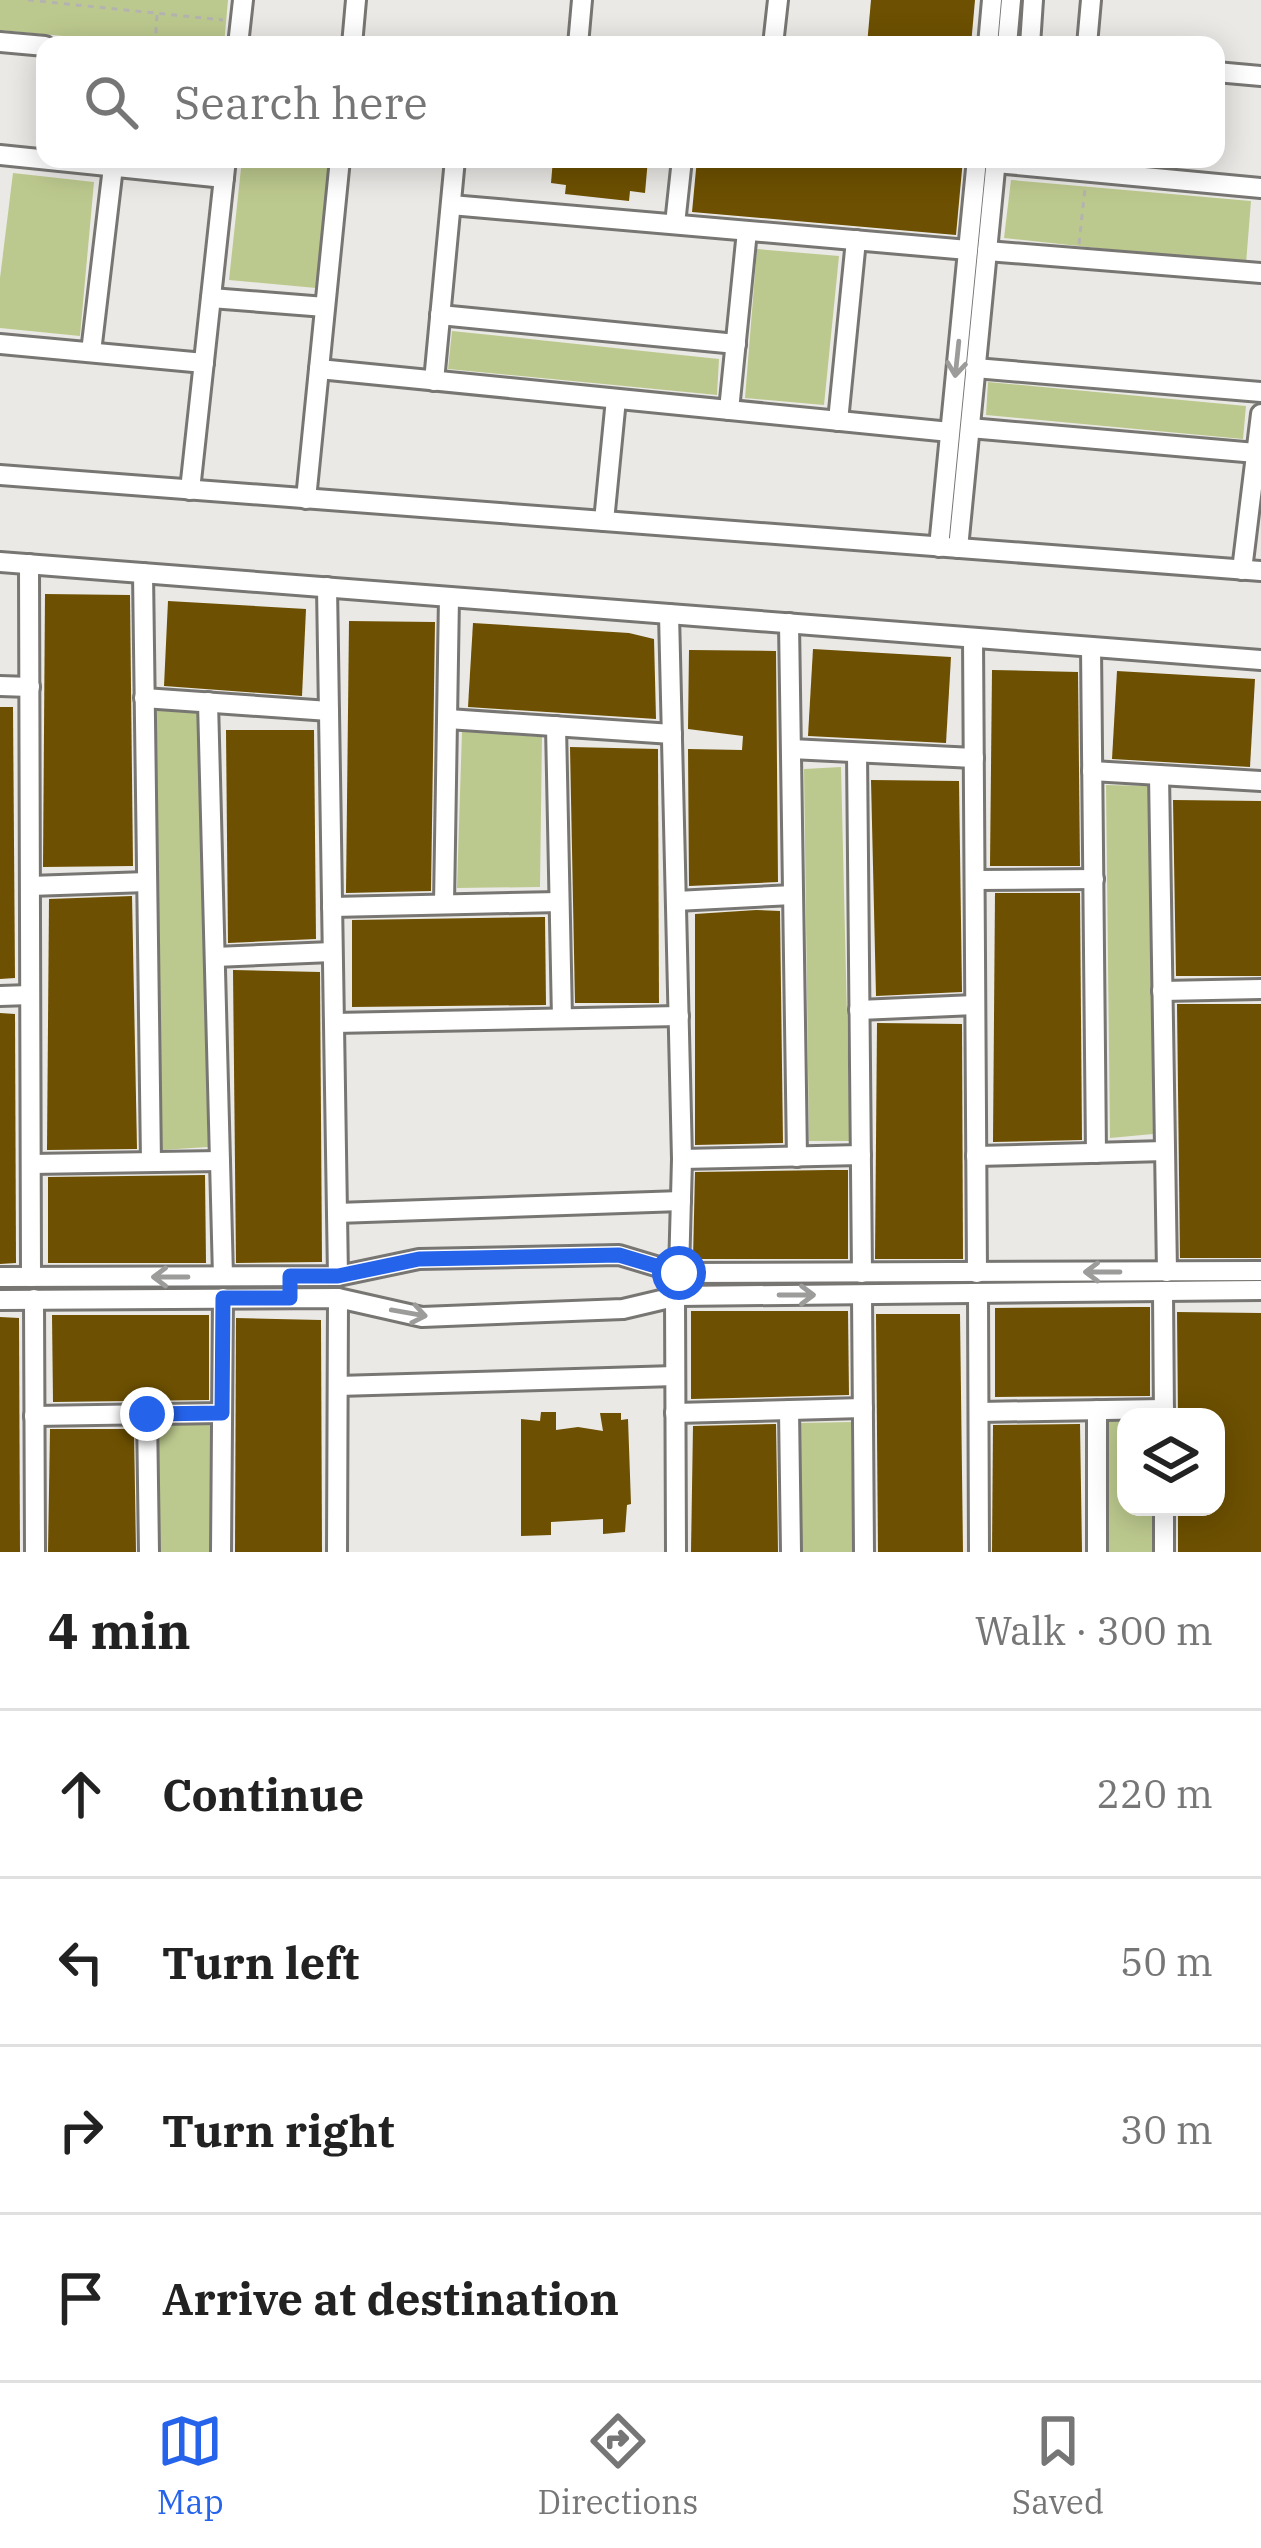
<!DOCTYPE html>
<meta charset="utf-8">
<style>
:root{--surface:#fff;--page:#f6f6f6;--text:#222;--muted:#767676;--line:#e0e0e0;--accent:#2563eb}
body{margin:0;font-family:"IBM Plex Serif",serif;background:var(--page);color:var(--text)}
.controls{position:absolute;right:36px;bottom:36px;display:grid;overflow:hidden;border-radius:24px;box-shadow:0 6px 30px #0003}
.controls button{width:108px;height:108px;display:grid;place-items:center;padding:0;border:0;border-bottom:3px solid var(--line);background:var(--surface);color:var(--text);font:60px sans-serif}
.stop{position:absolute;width:36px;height:36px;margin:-27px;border:9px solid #2563eb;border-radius:50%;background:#fff}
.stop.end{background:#2563eb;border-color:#fff;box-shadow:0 3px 12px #0008}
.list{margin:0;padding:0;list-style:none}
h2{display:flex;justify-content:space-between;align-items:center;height:156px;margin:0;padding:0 48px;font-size:51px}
h2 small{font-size:39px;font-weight:400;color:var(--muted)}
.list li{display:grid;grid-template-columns:78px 1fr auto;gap:36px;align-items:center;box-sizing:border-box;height:168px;padding:0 48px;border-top:3px solid var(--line)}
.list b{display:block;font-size:45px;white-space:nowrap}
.list em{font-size:39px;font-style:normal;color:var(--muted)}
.icon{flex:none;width:66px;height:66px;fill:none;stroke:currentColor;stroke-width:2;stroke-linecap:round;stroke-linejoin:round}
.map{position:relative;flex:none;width:1261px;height:1552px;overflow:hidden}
.search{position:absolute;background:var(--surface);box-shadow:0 6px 30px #0003;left:36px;right:36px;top:36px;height:132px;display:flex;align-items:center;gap:30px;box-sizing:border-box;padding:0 42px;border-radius:24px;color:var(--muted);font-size:45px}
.sheet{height:828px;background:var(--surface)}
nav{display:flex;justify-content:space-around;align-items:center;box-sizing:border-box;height:168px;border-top:3px solid var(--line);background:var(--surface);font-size:33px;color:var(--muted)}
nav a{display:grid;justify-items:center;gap:6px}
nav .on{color:var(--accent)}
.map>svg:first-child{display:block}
.green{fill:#bcc98e}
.building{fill:#6d5001}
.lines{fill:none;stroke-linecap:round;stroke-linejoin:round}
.minor-casing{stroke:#787673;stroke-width:24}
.path{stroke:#b4b3b0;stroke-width:3;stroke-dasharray:6 6;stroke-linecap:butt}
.minor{stroke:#fff;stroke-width:18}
.oneway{stroke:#9c9c9b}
.route{stroke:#2563eb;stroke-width:15}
</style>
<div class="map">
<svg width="1261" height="1552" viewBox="0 0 1261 1552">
<rect width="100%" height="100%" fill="#ebe9e6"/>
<!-- green -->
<g class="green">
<path d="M 0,0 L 228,0 L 224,45 L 157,45 L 0,30 Z"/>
<path d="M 242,159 L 329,159 L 316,288 L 229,280 Z"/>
<path d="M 13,173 L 94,182 L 80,336 L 0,328 L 0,278 Z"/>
<path d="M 1011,180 L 1251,201 L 1246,264 L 1004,238 Z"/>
<path d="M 757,249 L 839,256 L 824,405 L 745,398 Z"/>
<path d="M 452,331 L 719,359 L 717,395 L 448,369 Z"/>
<path d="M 988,382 L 1246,406 L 1243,439 L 986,415 Z"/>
<path d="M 156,710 L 198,712 L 208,1147 L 161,1150 Z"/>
<path d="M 462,731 L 542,737 L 540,887 L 457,888 Z"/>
<path d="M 841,767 L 850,1141 L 809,1141 L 804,769 Z"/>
<path d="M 1106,785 L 1149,786 L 1153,1134 L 1110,1138 Z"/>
<path d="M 1105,1419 L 1126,1419 L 1126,1507 L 1155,1507 L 1155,1552 L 1106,1552 Z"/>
<path d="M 851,1422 L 853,1552 L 802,1552 L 799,1423 Z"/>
<path d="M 158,1425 L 210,1425 L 210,1552 L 159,1552 Z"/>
</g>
<!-- building -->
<g class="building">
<path d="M 871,0 L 975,0 L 971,45 L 867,45 Z"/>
<path d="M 553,159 L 648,159 L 645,193 L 630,191 L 629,201 L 565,194 L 566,185 L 551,183 Z"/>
<path d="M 697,159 L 963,159 L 956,235 L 692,212 Z"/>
<path d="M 45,594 L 130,595 L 133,866 L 43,867 Z"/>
<path d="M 168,601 L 306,609 L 302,696 L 164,686 Z"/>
<path d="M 349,621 L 435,622 L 431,891 L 346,893 Z"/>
<path d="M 473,623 L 629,633 L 654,639 L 656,719 L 468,707 Z"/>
<path d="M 813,649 L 951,657 L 946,743 L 808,736 Z"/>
<path d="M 689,650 L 776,651 L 778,882 L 689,886 L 688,749 L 742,750 L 743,736 L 688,729 Z"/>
<path d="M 992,670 L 1078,672 L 1080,866 L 990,866 Z"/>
<path d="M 1117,671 L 1255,679 L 1250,767 L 1112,759 Z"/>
<path d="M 0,707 L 13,707 L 15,978 L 0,979 Z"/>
<path d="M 226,730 L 314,730 L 316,939 L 228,943 Z"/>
<path d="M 570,747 L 658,749 L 659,1003 L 575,1003 Z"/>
<path d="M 871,780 L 959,781 L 962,992 L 876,996 Z"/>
<path d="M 1173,800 L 1261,801 L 1261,976 L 1176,976 Z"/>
<path d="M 995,893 L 1080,893 L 1082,1140 L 993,1142 Z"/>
<path d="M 132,896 L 137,1149 L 47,1150 L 49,899 Z"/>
<path d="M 756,910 L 780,911 L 783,1143 L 695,1145 L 695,914 Z"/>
<path d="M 545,917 L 546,1005 L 352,1007 L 352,920 Z"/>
<path d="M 233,970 L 320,972 L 322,1262 L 236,1263 Z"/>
<path d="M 1177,1004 L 1261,1004 L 1261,1258 L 1180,1258 Z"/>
<path d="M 0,1013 L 15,1014 L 16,1263 L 0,1264 Z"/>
<path d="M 877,1023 L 962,1024 L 963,1259 L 875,1259 Z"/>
<path d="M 829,1170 L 848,1170 L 848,1259 L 693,1259 L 695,1172 Z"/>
<path d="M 205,1175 L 206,1263 L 48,1263 L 48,1177 Z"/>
<path d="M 1133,1307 L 1150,1307 L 1150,1396 L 995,1397 L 995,1308 Z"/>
<path d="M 691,1311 L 848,1311 L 849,1395 L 691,1399 Z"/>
<path d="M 1177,1312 L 1261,1313 L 1261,1552 L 1178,1552 L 1178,1507 L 1216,1507 L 1216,1417 L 1178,1417 Z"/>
<path d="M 876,1314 L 960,1314 L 963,1552 L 878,1552 Z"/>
<path d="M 52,1315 L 209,1315 L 209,1400 L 53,1402 Z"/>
<path d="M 0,1317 L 19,1318 L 20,1552 L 0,1552 Z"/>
<path d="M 236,1318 L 321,1320 L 322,1552 L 235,1552 Z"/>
<path d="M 541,1412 L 556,1412 L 556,1430 L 578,1427 L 603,1431 L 600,1413 L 621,1413 L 621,1420 L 628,1419 L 631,1504 L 627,1505 L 625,1532 L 603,1534 L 603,1519 L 551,1522 L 551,1535 L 521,1536 L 521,1419 L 540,1421 Z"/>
<path d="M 776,1424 L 778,1552 L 691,1552 L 693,1426 Z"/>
<path d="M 1080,1424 L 1082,1552 L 992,1552 L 993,1425 Z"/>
<path d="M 50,1429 L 134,1429 L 136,1552 L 48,1552 Z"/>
</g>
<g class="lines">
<defs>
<g id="minor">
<path d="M 0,42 L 45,46"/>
<path d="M 238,45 L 243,0"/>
<path d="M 352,45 L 356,0"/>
<path d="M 578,45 L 582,0"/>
<path d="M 773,45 L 778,0"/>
<path d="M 988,45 L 992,0"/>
<path d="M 1007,45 L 1011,0"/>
<path d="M 1030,45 L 1033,0"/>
<path d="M 1087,45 L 1091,0"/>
<path d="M 1216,72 L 1261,76"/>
<path d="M 0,155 L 224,178"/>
<path d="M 996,163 L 1261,188"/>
<path d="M 451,205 L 968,250"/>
<path d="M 675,224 L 682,159"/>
<path d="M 987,251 L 1261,273"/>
<path d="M 211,298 L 325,307"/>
<path d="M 440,315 L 736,344"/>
<path d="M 0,344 L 204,363"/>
<path d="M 91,352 L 113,167"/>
<path d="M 975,368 L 1261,392"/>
<path d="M 319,369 L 950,432"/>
<path d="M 434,381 L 455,159"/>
<path d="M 729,410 L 747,231"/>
<path d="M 838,421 L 856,240"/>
<path d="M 970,428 L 1256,453"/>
<path d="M 0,475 L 1261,571"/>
<path d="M 190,490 L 226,159"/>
<path d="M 306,499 L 340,159"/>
<path d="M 604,521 L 616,399"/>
<path d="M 939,547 L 977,159"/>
<path d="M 958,548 L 996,159"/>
<path d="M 0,562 L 1261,660"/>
<path d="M 29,564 L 31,1277"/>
<path d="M 1242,570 L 1261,414"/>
<path d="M 143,573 L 151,1162"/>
<path d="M 327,587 L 338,1276"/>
<path d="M 669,614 L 682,1159 L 679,1273"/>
<path d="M 789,623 L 797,1157"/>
<path d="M 973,638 L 977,1273"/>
<path d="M 1091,647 L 1096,1153"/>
<path d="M 0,686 L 30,687"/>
<path d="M 144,698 L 329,711"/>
<path d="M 208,702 L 223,1276"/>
<path d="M 448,719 L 672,734"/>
<path d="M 556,726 L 562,1018"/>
<path d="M 791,749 L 974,758"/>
<path d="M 857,753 L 862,1273"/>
<path d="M 1092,771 L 1261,781"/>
<path d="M 1159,775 L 1167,1272"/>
<path d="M 975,880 L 1094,879"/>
<path d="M 30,886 L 147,882"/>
<path d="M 676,901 L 793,895"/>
<path d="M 444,904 L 449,597"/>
<path d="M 332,907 L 559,902"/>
<path d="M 215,957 L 332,952"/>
<path d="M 1162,991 L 1261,989"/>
<path d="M 0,996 L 30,995"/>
<path d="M 859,1010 L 975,1005"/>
<path d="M 334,1023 L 679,1016"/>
<path d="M 976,1156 L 1165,1151"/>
<path d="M 682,1159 L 861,1155"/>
<path d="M 31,1164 L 220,1161"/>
<path d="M 337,1213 L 681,1201"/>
<path d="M 0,1277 L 338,1276 L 419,1259 L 619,1255 L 679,1273 L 1261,1271"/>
<path d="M 1163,1293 L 1164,1417"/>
<path d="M 978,1294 L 979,1552"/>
<path d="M 862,1295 L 864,1552"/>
<path d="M 675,1297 L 676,1552"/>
<path d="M 34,1299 L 35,1552"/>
<path d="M 0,1300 L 338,1298 L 422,1317 L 623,1309 L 678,1296 L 1261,1290"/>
<path d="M 338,1386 L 675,1376"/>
<path d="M 789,1410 L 791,1552"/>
<path d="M 1097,1410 L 1097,1552"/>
<path d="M 979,1412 L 1164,1409"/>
<path d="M 675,1413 L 863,1408"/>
<path d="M 147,1414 L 149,1552"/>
<path d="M 34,1416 L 222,1413"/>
<path d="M 1164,1507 L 1164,1552"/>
<path d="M 221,1552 L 223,1298"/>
<path d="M 337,1552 L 338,1298"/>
</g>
</defs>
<!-- minor casing -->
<use href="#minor" class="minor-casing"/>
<!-- path -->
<g class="path">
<path d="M 28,0 L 223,20"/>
<path d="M 155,45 L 157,15"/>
<path d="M 1079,244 L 1085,188"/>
</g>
<!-- minor -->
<use href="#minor" class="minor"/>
</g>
<!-- one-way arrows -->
<defs><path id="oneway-shaft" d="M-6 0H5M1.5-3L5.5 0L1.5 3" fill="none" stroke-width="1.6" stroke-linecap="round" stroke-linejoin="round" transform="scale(3)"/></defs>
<g class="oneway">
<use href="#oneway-shaft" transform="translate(957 359) rotate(96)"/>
<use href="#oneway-shaft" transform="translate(1102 1272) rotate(180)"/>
<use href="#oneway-shaft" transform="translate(170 1277) rotate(180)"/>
<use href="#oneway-shaft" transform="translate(797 1295)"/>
<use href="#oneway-shaft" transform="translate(409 1313) rotate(10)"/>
</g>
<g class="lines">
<!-- route -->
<path class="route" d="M 147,1414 L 222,1413 L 223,1298 L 290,1298 L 290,1276 L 338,1276 L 419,1259 L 619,1255 L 679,1273"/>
</g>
</svg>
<div class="controls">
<button><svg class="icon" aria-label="layers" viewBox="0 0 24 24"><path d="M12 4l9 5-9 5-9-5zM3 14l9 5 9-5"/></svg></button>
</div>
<div class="stop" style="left:679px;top:1273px"></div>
<div class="stop end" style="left:147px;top:1414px"></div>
<div class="search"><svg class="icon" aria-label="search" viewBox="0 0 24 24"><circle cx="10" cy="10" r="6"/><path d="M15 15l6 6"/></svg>Search here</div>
</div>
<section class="sheet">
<h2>4 min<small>Walk · 300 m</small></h2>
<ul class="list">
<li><svg class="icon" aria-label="ahead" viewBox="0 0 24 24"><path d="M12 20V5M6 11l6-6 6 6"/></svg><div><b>Continue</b></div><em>220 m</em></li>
<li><svg class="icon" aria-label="left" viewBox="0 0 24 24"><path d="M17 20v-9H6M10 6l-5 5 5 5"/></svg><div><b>Turn left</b></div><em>50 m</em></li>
<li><svg class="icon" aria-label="right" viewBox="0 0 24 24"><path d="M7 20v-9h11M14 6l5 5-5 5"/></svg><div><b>Turn right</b></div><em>30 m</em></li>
<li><svg class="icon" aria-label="arrive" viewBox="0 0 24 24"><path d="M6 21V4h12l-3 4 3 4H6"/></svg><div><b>Arrive at destination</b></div></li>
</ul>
</section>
<nav>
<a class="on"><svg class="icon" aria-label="map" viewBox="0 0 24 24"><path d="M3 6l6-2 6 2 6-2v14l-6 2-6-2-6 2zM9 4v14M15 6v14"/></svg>Map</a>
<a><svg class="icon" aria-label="directions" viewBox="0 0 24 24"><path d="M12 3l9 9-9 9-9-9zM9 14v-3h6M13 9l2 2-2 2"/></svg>Directions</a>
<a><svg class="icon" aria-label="saved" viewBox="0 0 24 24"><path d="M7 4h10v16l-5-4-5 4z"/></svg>Saved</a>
</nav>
